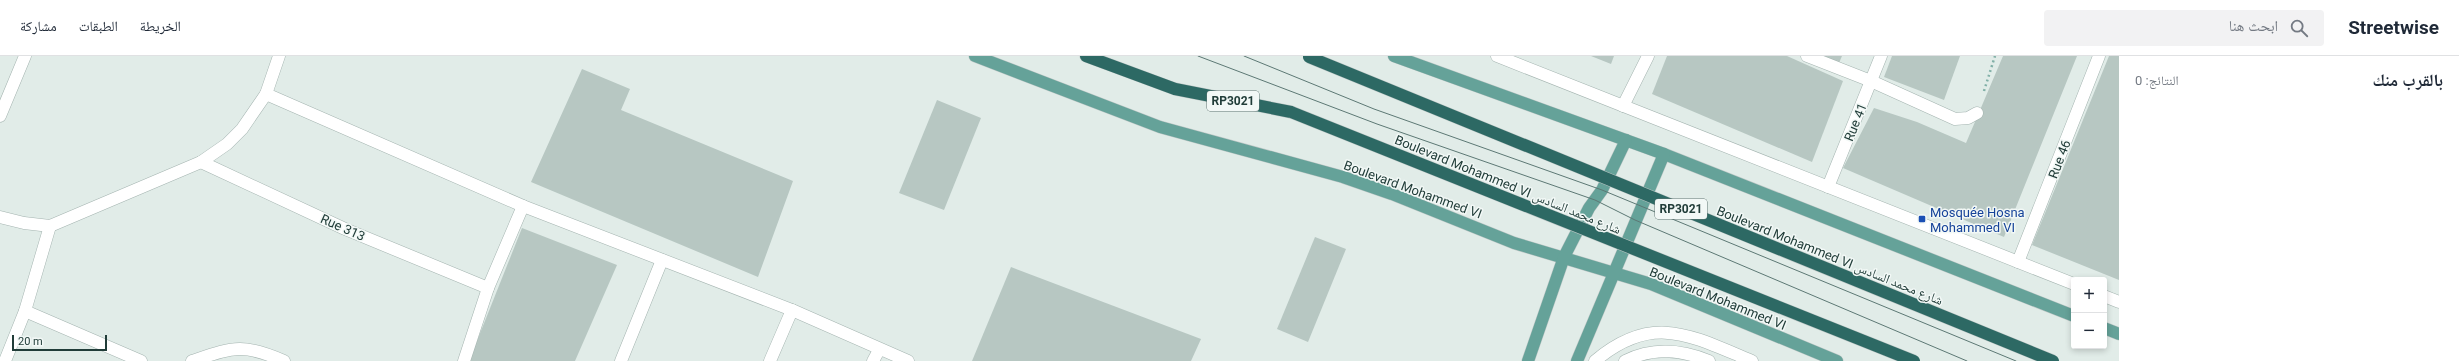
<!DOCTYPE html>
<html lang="ar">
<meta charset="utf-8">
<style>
:root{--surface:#fff;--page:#f2f2f3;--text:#1f2937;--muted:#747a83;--line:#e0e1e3}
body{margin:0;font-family:Roboto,"Noto Naskh Arabic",sans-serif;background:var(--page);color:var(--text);direction:rtl}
.controls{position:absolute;right:12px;bottom:12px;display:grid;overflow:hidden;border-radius:4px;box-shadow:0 2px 6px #0003}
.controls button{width:36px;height:36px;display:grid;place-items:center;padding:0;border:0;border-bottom:1px solid var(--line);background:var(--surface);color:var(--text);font:20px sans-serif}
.scale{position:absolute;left:12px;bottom:10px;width:95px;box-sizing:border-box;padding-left:4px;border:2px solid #213d39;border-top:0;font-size:11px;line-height:14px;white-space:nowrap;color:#213d39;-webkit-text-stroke:3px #f2f8f6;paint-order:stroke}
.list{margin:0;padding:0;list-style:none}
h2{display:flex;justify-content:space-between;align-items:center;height:52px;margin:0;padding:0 16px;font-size:17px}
h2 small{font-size:13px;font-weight:400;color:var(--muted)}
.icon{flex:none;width:22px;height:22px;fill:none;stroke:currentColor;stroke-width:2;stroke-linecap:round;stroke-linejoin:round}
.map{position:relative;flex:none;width:2119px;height:305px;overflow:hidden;direction:ltr}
header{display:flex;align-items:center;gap:24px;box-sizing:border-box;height:56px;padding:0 20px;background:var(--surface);border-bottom:1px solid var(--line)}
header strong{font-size:19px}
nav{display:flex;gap:22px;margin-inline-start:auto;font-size:14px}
.search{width:280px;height:36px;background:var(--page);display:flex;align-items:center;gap:10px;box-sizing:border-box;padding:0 14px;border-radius:4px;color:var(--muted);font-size:15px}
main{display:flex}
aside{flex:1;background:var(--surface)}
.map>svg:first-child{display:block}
.building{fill:#b7c7c2}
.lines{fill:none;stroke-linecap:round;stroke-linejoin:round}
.minor-casing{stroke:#a4b4b0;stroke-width:13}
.major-casing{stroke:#c1c9c8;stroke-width:13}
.highway-casing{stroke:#c1c9c8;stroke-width:13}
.path{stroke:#81b0a7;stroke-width:2.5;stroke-dasharray:2 3;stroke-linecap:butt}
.minor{stroke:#fff;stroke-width:12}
.major{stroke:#65a299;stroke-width:12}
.highway{stroke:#2d6964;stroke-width:12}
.tram{stroke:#5c7874;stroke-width:1}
.highway-bridge-casing{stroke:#c1c9c8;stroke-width:13;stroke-linecap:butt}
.highway-bridge{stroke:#2d6964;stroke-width:12}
.transit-dot{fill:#1a4fb4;stroke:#f2f8f6;stroke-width:1.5}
.labels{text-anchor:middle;stroke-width:3;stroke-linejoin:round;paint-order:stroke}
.shield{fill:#f2f8f6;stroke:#607572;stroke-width:1}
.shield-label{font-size:12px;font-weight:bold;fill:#213d39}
.street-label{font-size:13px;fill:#213d39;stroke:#f2f8f6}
.transit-label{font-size:13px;fill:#164399;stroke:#f2f8f6;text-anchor:start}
</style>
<header>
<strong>Streetwise</strong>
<div class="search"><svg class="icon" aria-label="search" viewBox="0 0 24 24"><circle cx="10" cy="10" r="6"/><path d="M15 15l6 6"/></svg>ابحث هنا</div>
<nav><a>الخريطة</a><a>الطبقات</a><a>مشاركة</a></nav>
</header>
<main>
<aside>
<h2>بالقرب منك<small>النتائج: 0</small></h2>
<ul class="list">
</ul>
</aside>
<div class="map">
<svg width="2119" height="305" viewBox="0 0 2119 305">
<rect width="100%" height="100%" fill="#e1ece8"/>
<!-- building -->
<g class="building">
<path d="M 1591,0 L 1614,0 L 1611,8 Z"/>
<path d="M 1667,0 L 1787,0 L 1843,25 L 1812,106 L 1652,38 Z"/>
<path d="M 1822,0 L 1842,0 L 1839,7 Z"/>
<path d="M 1892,0 L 1960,0 L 1944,44 L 1884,21 Z"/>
<path d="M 2003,0 L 2077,0 L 2004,181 L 1843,112 L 1874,52 L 1917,66 L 1966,87 Z"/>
<path d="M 2109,0 L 2119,0 L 2119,224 L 2032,189 Z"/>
<path d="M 582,13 L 630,33 L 621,54 L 793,125 L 758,221 L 531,126 Z"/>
<path d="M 937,44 L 981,62 L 944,154 L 899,137 Z"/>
<path d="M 522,172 L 617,209 L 575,305 L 469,305 Z"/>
<path d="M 1315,181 L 1346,193 L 1308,286 L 1277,273 Z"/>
<path d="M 1011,211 L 1201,283 L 1191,305 L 972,305 Z"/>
</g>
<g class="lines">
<defs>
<g id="minor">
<path d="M 1497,0 L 2074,228"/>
<path d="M 1807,0 L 1871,25 L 1955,63 L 1968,62 L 1977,57"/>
<path d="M 266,38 L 523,150 L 792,254 L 908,305"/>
<path d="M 1623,50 L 1648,0"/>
<path d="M 0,60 L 25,0"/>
<path d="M 201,106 L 345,173 L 488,232"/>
<path d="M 1828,131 L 1881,0"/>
<path d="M 0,161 L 24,167 L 50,170 L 201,106 L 227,88 L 242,73 L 266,38 L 279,0"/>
<path d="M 2018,206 L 2099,0"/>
<path d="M 2104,240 L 2119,246"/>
<path d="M 25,255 L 141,305"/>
<path d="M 5,305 L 25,255 L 50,170"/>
<path d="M 192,305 C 234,291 242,287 284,305"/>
<path d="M 464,305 L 488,232 L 523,150"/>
<path d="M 621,305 L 662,204"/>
<path d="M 770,305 L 792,254"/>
<path d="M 873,305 L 879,294"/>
<path d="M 1595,305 C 1653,256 1691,280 1752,305"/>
<path d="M 1625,305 C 1653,291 1680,293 1709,305"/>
</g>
<g id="major">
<path d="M 975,0 L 1160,71 L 1343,121 L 1392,138 L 1514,187 L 1651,228 L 1837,305"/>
<path d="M 1394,0 L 1664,98 L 2074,260"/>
<path d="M 2104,272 L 2119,278"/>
<path d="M 1528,305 L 1564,201 L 1589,152 L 1602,134 L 1626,84"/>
<path d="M 1577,305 L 1664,98"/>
</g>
<path id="highway" d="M 1086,0 L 1175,33 L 1291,56"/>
</defs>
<!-- minor casing -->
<use href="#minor" class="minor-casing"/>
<!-- major casing -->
<use href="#major" class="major-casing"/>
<!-- highway casing -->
<use href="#highway" class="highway-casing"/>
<!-- path -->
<path class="path" d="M 1984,35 L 1995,0"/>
<!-- minor -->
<use href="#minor" class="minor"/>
<!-- major -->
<use href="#major" class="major"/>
<!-- highway -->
<use href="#highway" class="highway"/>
<!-- tram -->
<g class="tram">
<path d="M 1198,0 L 1377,68 L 1595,144 L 1635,164 L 1967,305"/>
<path d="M 1244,0 L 1374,53 L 1602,134 L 2016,305"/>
</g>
<defs>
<g id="highway-bridge">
<path d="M 1309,1 L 2053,305"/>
<path d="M 1291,56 L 1914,305"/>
</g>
</defs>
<!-- highway-bridge casing -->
<use href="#highway-bridge" class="highway-bridge-casing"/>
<!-- highway-bridge -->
<use href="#highway-bridge" class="highway-bridge"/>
</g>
<!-- markers -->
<rect class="transit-dot" x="1918" y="159" width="8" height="8" rx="2"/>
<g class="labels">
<!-- shield labels -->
<g class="shield">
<rect x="1207" y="35" width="52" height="20" rx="3"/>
<rect x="1655" y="143" width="52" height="20" rx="3"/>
</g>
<g class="shield-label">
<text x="1233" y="49">RP3021</text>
<text x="1681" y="157">RP3021</text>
</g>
<!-- street labels -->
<g class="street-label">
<text transform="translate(1855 66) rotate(-68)" y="5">Rue 41</text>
<text transform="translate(2059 103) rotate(-69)" y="5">Rue 46</text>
<text transform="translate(1508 128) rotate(22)" y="5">Boulevard Mohammed VI شارع محمد السادس</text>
<text transform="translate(1413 133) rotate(20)" y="5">Boulevard Mohammed VI</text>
<text transform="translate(343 171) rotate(24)" y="5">Rue 313</text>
<text transform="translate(1830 199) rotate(22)" y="5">Boulevard Mohammed VI شارع محمد السادس</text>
<text transform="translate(1718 242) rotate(22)" y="5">Boulevard Mohammed VI</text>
</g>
<!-- transit labels -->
<g class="transit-label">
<text x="1930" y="161">Mosquée Hosna<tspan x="1930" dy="15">Mohammed VI</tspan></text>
</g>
</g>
</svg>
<div class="controls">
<button>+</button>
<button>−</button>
</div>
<div class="scale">20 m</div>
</div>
</main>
